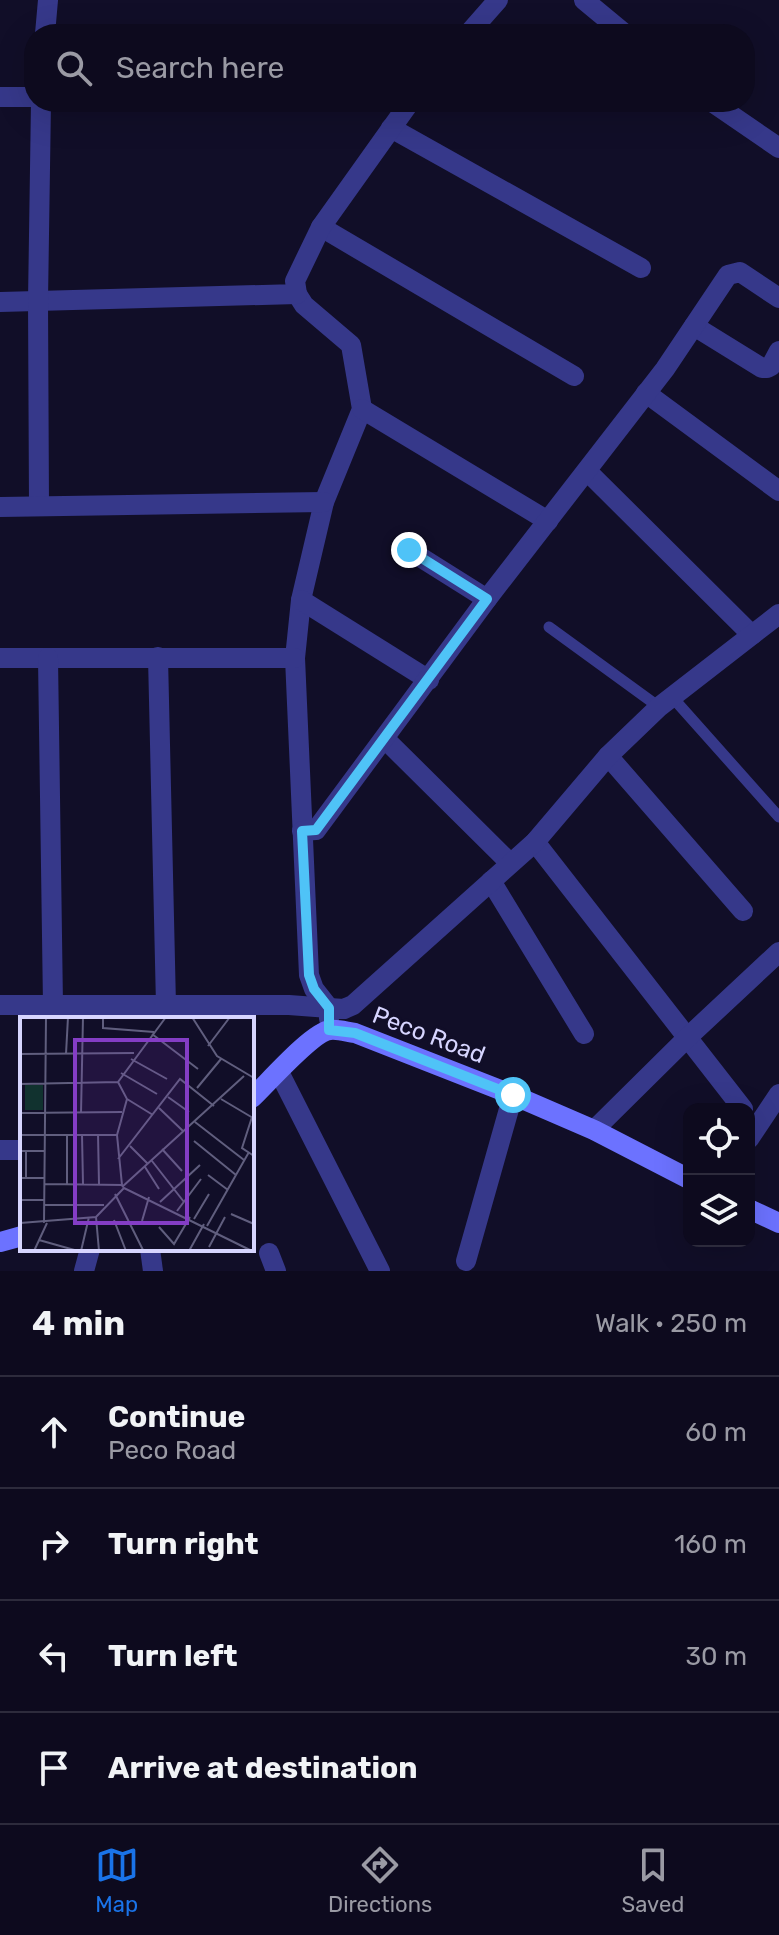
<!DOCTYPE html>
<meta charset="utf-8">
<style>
:root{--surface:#0d0a1e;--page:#161327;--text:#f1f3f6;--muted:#9a9aa4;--line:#2d2b3c;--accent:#1a73e8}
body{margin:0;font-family:Rubik,sans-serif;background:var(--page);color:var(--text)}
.controls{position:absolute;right:24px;bottom:24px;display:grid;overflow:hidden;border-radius:16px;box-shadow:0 8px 32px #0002}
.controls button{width:72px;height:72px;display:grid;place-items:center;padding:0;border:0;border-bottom:2px solid var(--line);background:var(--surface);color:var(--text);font:40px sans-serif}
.stop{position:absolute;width:24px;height:24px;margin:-18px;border:6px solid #4fc3f7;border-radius:50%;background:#fff}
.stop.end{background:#4fc3f7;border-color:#fff;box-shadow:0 2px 8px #0008}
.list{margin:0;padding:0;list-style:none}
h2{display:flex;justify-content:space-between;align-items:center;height:104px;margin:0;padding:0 32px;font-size:34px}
h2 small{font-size:26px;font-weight:400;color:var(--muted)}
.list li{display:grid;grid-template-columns:52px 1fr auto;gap:24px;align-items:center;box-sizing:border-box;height:112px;padding:0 32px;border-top:2px solid var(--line)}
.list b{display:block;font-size:30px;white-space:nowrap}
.list p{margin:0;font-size:26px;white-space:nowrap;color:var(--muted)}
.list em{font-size:26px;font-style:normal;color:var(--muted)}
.icon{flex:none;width:44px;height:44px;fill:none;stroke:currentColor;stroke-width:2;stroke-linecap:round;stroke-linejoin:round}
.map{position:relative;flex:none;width:779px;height:1271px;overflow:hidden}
.search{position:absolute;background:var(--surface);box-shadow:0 8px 32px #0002;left:24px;right:24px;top:24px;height:88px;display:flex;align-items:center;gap:20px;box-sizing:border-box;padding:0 28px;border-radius:32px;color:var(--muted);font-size:30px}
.sheet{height:552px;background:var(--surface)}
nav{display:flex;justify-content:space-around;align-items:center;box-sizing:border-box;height:112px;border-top:2px solid var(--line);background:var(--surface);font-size:22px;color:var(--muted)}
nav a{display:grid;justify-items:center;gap:4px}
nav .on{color:var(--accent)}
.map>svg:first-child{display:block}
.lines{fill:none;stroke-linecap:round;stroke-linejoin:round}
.lane{stroke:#36388a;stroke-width:11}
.street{stroke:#36388a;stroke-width:20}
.secondary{stroke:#6c72ff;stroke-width:20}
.route{stroke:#4fc3f7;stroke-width:10}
.labels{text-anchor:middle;stroke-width:6;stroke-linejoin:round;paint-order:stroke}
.street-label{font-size:24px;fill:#d7d5ff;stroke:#110e28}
.inset-road{fill:none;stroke:#605e7e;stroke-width:2}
.view{fill:#843dc5;fill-opacity:0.15;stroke:#843dc5;stroke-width:4}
.inset-edge{fill:none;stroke:#d7d5ff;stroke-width:4}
</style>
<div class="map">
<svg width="779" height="1271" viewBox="0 0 779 1271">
<rect width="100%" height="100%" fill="#110e28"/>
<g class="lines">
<!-- lane -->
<g class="lane">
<path d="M 549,627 L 659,707"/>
<path d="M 673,698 L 779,817"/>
</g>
<!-- street -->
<g class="street">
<path d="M 584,0 L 625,34"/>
<path d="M 45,34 L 48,0"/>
<path d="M 468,34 L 498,0"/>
<path d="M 0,97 L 34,97"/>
<path d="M 712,102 L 779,148"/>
<path d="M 391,128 L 641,268"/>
<path d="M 321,227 L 574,376"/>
<path d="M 297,294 L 304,305 L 351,345 L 362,409 L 324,502 L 301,600 L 295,658 L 309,975 L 314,989 L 329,1008"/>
<path d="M 0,302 L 297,294 L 295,281 L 321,227 L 410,102"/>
<path d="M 694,326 L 762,368 L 767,368 L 771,366 L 779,351"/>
<path d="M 646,393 L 779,491"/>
<path d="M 362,409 L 548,521"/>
<path d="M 587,471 L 752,635"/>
<path d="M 39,506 L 38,301 L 41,102"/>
<path d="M 0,507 L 324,502"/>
<path d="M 409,550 L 487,599"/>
<path d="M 301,600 L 429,680"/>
<path d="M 158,657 L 166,1005"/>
<path d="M 0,658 L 295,658"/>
<path d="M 48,658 L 53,1005"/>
<path d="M 385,739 L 510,863"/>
<path d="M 608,756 L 743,911"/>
<path d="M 302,831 L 316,830 L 487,599 L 665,369 L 728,275 L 740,272 L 779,298"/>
<path d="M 535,842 L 743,1109"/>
<path d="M 491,881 L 584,1034"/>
<path d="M 0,1005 L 289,1005 L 329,1008"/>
<path d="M 329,1019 L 329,1008 L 344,1009 L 353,1005 L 535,842 L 608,756 L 659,707 L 779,614"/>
<path d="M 279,1072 L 380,1271"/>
<path d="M 594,1130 L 688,1037 L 779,952"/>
<path d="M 749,1139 L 779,1094"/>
<path d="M 0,1150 L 22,1150"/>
<path d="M 150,1249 L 153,1271"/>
<path d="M 269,1253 L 276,1271"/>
<path d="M 466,1261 L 513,1095"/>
<path d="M 84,1271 L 90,1249"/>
</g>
<!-- secondary -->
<g class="secondary">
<path d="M 252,1098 C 267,1084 312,1032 330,1030 C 338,1029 347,1032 355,1033 L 513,1095 L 594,1130 L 689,1179"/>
<path d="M 749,1209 L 779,1223"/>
<path d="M 0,1242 L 22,1236"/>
</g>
</g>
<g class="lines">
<!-- route -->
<path class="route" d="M 409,550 L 487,599 L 316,830 L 302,831 L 309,975 L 314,989 L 329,1008 L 329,1030 L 355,1033 L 513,1095"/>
</g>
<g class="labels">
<!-- street labels -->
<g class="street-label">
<text transform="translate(429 1035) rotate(21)" y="8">Peco Road</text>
</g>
</g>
<!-- overview -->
<g transform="translate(20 1017)">
<rect width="234" height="234" fill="#110e28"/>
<path d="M 5,68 L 23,68 L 23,93 L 5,93 Z" fill="#11322f"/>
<path class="inset-road" d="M 83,0 L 83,11 L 134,15M 172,0 L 197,39 L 234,61M 132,17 L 178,52M 188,29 L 210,0M 0,37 L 114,36M 46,37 L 48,0M 111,42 L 147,62M 101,56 L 137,77M 0,67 L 98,65 L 146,0M 177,71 L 201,42M 148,80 L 169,95M 107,82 L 133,98M 201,82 L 233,101M 139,91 L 163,114M 0,96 L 102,95M 61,96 L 63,0M 232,100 L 222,131 L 234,139M 175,105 L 224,143M 78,117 L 79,167M 0,118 L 97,118M 47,118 L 47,167M 62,118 L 63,167M 174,124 L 216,158M 110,129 L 128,147M 142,132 L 162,154M 0,134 L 25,134M 6,134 L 6,161M 98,142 L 160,62 L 194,89M 132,144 L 164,185M 125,150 L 139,172M 188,158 L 208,173M 0,161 L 25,161M 25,167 L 102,168 L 97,118 L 107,82 L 98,65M 102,170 L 224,59M 95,177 L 123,233M 0,183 L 25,183M 140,185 L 180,148M 25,188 L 84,188M 157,194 L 181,162M 211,197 L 234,207M 76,200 L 79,234M 174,202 L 189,177M 94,203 L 106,234M 122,204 L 129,180M 0,206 L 76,200 L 104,171 L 232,234M 24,206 L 26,0M 187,209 L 229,135M 139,210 L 154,227 L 170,200M 19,223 L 58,234M 189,230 L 205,200M 14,234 L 27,206M 61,234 L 69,200M 169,234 L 184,207"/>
<path class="view" d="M 55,23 L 167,23 L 167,206 L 55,206 Z"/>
<rect width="234" height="234" class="inset-edge"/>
</g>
</svg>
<div class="controls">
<button><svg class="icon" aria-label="locate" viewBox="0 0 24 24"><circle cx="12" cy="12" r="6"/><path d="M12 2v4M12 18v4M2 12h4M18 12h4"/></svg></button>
<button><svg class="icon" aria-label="layers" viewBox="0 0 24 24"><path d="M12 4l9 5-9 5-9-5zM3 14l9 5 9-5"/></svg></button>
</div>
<div class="stop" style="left:513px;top:1095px"></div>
<div class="stop end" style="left:409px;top:550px"></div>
<div class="search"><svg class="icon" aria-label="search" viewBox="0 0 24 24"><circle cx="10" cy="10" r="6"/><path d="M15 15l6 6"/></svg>Search here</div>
</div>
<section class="sheet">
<h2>4 min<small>Walk · 250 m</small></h2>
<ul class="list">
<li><svg class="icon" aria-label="ahead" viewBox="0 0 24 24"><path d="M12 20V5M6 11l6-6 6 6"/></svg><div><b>Continue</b><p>Peco Road</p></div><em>60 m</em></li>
<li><svg class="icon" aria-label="right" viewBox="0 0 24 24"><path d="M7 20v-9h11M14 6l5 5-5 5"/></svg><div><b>Turn right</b></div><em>160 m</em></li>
<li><svg class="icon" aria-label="left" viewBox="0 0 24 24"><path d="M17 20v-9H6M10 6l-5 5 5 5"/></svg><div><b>Turn left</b></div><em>30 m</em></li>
<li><svg class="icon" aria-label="arrive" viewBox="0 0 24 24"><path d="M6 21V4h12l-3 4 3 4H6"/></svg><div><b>Arrive at destination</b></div></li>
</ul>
</section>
<nav>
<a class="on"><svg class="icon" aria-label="map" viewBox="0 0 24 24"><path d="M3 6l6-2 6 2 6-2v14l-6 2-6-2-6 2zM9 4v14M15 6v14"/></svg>Map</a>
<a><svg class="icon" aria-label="directions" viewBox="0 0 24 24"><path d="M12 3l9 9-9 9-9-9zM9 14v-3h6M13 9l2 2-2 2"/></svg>Directions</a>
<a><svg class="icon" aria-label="saved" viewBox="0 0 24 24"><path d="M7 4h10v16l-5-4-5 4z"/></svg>Saved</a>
</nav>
